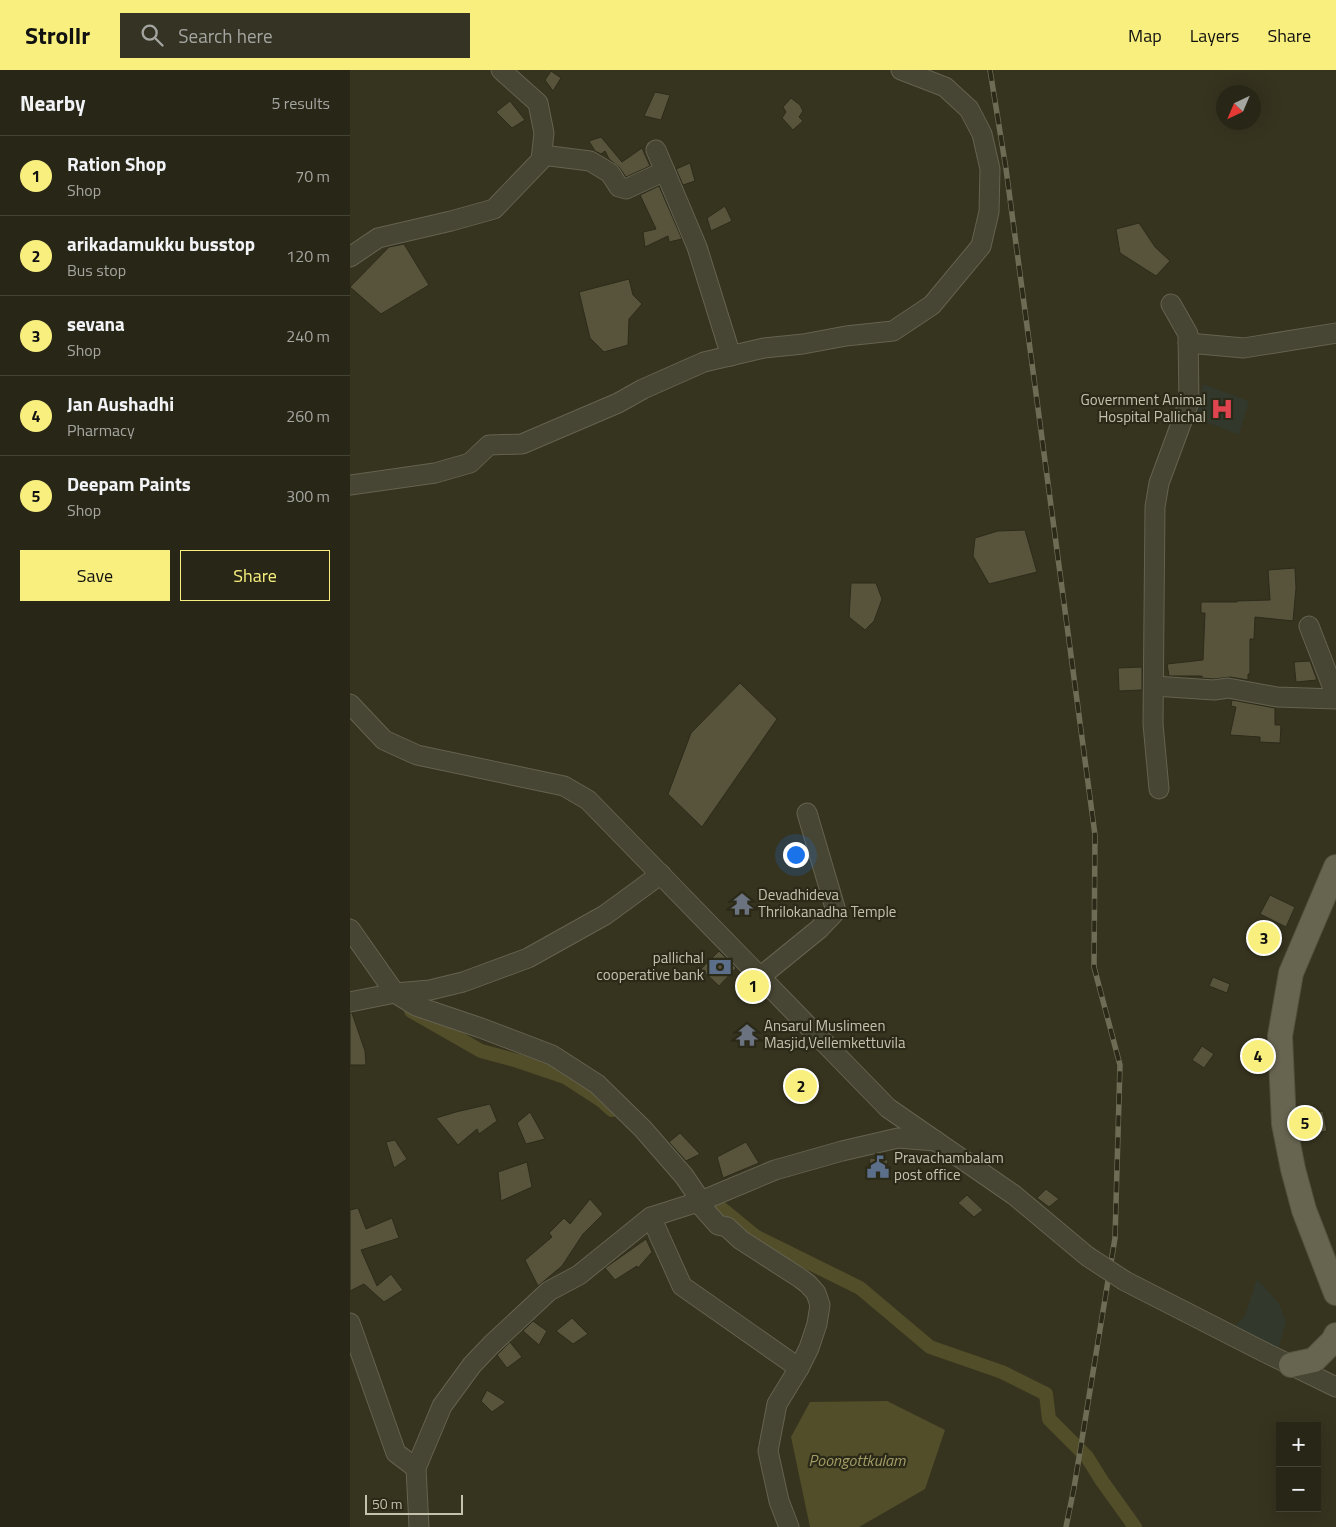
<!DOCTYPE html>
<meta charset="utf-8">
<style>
:root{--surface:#282717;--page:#343324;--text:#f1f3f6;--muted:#a5a5a1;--line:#444436;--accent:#f8ef7e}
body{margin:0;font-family:"Titillium Web",sans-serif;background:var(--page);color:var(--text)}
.controls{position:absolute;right:15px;bottom:15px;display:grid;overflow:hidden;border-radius:0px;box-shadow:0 5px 20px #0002}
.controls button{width:45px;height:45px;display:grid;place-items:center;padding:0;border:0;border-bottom:1px solid var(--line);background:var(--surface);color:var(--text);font:25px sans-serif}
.compass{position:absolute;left:866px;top:15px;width:45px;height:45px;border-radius:50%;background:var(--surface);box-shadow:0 5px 20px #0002;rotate:224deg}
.scale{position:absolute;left:15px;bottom:12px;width:98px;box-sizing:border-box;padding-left:5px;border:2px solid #c4c2ad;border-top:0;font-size:14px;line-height:18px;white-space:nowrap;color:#c4c2ad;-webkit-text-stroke:4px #2b2918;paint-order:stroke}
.you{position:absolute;left:445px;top:784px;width:18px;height:18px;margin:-12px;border:4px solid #fff;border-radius:50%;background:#1a73e8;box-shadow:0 0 0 8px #1a73e833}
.badge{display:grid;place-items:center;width:32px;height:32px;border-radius:50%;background:var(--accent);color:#111;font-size:16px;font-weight:700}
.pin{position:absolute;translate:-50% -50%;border:2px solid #fff;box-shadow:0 1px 5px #0006}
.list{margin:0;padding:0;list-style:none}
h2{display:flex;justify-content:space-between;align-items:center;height:65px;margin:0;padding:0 20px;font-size:21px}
h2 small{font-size:16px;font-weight:400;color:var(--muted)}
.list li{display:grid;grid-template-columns:32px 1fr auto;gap:15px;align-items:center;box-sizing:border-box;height:80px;padding:0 20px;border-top:1px solid var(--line)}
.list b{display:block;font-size:19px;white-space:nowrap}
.list p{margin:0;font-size:16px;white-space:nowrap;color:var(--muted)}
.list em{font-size:16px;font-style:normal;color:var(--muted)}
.actions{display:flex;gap:10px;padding:15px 20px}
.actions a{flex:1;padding:11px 0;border:1px solid var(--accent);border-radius:0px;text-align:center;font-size:18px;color:var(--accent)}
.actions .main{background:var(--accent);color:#111}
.icon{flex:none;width:28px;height:28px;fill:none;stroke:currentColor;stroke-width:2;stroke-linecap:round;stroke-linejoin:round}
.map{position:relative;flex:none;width:986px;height:1457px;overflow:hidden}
header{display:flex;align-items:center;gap:30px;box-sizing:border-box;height:70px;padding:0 25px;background:var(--accent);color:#111}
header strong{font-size:24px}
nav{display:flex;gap:28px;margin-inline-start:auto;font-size:18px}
.search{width:350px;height:45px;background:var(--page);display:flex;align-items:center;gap:12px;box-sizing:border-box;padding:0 18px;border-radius:0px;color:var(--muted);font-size:19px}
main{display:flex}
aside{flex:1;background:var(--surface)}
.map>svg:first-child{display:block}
.medical{fill:#32382b}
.water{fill:#524e2a}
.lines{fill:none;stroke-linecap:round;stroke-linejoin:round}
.canal{stroke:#524e2a;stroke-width:14}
.building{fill:#57543b;stroke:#2d2b1a}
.minor-casing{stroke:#656350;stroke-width:21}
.major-casing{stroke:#53513f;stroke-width:26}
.minor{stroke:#474533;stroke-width:19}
.major{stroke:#676550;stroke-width:24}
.rail-casing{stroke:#6e6c55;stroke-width:5.5}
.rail{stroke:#2b2918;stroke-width:4;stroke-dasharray:11;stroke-linecap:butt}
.minor-bridge-casing{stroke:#656350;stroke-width:21;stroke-linecap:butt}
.minor-bridge{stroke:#474533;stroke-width:19}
.labels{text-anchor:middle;stroke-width:4.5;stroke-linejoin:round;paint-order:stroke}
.poi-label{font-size:15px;fill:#c4c2ad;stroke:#2b2918;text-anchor:start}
.water-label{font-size:16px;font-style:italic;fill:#a39c65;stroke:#2b2918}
</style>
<header>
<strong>Strollr</strong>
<div class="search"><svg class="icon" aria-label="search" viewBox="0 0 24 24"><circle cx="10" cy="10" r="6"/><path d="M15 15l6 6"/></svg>Search here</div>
<nav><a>Map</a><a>Layers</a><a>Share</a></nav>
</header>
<main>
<aside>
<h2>Nearby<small>5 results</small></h2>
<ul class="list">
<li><span class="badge">1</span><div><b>Ration Shop</b><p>Shop</p></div><em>70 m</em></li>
<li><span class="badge">2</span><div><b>arikadamukku busstop</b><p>Bus stop</p></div><em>120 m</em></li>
<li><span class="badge">3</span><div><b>sevana</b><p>Shop</p></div><em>240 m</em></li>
<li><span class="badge">4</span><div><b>Jan Aushadhi</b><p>Pharmacy</p></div><em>260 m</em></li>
<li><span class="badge">5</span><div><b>Deepam Paints</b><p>Shop</p></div><em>300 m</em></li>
</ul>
<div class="actions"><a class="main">Save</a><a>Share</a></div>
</aside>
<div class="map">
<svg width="986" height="1457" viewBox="0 0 986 1457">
<rect width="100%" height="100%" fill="#36341f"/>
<!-- medical -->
<g class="medical">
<path d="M 853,314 L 899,331 L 889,365 L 846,348 Z"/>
<path d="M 907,1209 L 929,1233 L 936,1252 L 928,1280 L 899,1266 L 885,1256 L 895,1246 Z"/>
</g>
<!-- water -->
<path class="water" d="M 537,1331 L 595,1360 L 575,1419 L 509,1457 L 460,1457 L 441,1367 L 460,1332 Z"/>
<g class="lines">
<!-- canal -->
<g class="canal">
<path d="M 61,941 L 131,981 L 168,991 L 215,1007 L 252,1031 L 262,1040"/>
<path d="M 366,1134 L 405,1166 L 510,1218 L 580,1277 L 652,1302 L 696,1324 L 699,1349 L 737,1387 L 752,1411 L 785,1457"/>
</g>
</g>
<!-- building -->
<g class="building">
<path d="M 201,1 L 211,8 L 203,21 L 195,10 Z"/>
<path d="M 305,22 L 320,25 L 311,50 L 294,46 Z"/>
<path d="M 441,28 L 450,35 L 453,41 L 449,47 L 453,51 L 443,60 L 432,48 L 436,42 L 433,37 Z"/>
<path d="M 160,31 L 175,50 L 162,58 L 146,42 Z"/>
<path d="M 251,67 L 272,92 L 292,78 L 300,96 L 276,107 L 269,97 L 259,89 L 255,81 L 251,84 L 245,81 L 239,71 Z"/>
<path d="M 340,93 L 345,111 L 333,115 L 326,99 Z"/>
<path d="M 309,116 L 332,169 L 319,172 L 318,166 L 295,177 L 293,162 L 306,159 L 290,125 Z"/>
<path d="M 375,136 L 382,151 L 361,161 L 357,148 Z"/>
<path d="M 789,153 L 805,177 L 820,191 L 806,206 L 770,183 L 766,159 Z"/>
<path d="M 54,174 L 79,215 L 31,244 L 0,217 L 39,177 Z"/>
<path d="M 279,209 L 283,225 L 292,234 L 279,249 L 278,275 L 254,282 L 240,268 L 229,222 Z"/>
<path d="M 675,460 L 687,502 L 639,514 L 623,486 L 625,468 L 648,461 Z"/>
<path d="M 945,498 L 946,518 L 943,551 L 905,547 L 904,569 L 900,569 L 900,604 L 898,604 L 898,610 L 880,607 L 864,609 L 852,608 L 852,606 L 819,606 L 817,594 L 853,590 L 855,543 L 851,543 L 851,532 L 887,532 L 887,531 L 920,530 L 918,500 Z"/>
<path d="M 501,513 L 526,513 L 532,529 L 524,551 L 515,560 L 499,547 Z"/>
<path d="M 960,591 L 967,610 L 946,612 L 944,592 Z"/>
<path d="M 792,597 L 792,620 L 769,621 L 768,598 Z"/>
<path d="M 390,613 L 427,649 L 352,757 L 318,724 L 341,663 Z"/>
<path d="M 882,630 L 925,638 L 925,655 L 931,655 L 930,673 L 910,672 L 910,667 L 880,665 L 886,637 L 881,636 Z"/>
<path d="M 920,825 L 945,837 L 936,857 L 910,844 Z"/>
<path d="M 369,881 L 386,898 L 369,916 L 351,899 Z"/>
<path d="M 863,907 L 880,914 L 877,923 L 859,916 Z"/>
<path d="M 0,943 L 2,943 L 15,981 L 16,995 L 0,995 Z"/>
<path d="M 852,976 L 864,984 L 854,998 L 842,990 Z"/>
<path d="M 140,1034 L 147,1051 L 129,1064 L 127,1059 L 108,1075 L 86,1048 L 106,1042 Z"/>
<path d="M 973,1041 L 977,1061 L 956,1065 L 952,1046 Z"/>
<path d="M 180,1042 L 195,1069 L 176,1074 L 167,1053 Z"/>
<path d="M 330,1063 L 350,1084 L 336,1091 L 319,1072 Z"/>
<path d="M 45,1070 L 57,1089 L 44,1098 L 36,1072 Z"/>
<path d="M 396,1072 L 409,1093 L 373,1108 L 367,1087 Z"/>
<path d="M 520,1088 L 538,1090 L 536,1106 L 518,1104 Z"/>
<path d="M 177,1092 L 182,1117 L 151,1131 L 148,1102 Z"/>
<path d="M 696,1119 L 709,1129 L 699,1137 L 687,1128 Z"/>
<path d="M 617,1125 L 633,1140 L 624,1147 L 608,1133 Z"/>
<path d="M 240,1129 L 253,1144 L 233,1164 L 212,1196 L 188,1216 L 175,1190 L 202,1167 L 199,1163 L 214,1148 L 220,1154 Z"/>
<path d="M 8,1138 L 16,1159 L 42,1148 L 49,1168 L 11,1180 L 27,1216 L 41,1204 L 53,1220 L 34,1232 L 14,1214 L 0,1221 L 0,1140 Z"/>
<path d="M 296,1169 L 302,1182 L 288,1198 L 287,1196 L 265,1210 L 255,1198 Z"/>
<path d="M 222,1248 L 238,1264 L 223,1274 L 206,1261 Z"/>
<path d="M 183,1251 L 197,1261 L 189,1275 L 173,1261 Z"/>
<path d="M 160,1272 L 172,1287 L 157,1298 L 147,1285 Z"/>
<path d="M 137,1320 L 156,1332 L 142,1342 L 131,1331 Z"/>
</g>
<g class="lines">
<defs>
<g id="minor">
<path d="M 306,80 L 347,177 L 381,286"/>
<path d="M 192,85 L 240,91 L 260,103 L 269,117 L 276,119 L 315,101"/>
<path d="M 0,187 L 28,168 L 101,151 L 144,139 L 191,90 L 194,63 L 188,33 L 151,0"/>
<path d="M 838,273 L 894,278 L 986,263"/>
<path d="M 0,415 L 85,403 L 120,393 L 139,375 L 172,374 L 268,333 L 293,319 L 354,292 L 414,278 L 453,274 L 496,266 L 543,261 L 582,235 L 631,176 L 639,142 L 640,99 L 632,64 L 619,39 L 595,17 L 551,0"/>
<path d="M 959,556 L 986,626"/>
<path d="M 804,616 L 864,620 L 878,618 L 927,627 L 986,629"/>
<path d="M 0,634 L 34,670 L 67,685 L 214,716 L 238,730 L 538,1038 L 664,1125 L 737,1186"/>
<path d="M 809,719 L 803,654 L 805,437 L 809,413 L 839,332 L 838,264 L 821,234"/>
<path d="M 0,859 L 45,923 L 66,936 L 131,958 L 202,985 L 247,1014 L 293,1059 L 334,1106 L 351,1131 L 352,1137 L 368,1155 L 377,1157 L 391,1170 L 450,1208 L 458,1214 L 466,1223 L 470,1235 L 467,1254 L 459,1278 L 449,1298 L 427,1334 L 418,1381 L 429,1431 L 439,1457"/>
<path d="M 410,907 L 469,859 L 486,841 L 457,743"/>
<path d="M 0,932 L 45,923 L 80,920 L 113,912 L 178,888 L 255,845 L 311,804"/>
<path d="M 301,1147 L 332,1216 L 449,1298"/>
<path d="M 775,1211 L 916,1283 L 986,1317"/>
<path d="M 0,1253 L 46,1383 L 66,1398"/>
<path d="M 69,1457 L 66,1398 L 92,1336 L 122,1295 L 141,1275 L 199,1221 L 229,1205 L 301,1147 L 351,1131 L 425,1100 L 492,1081 L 548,1068 L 586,1071"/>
</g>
<g id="major">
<path d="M 986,797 L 941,903 L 930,966 L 934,1054 L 943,1099 L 954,1140 L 986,1223"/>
<path d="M 941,1295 L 964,1290 L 983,1271 L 986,1265"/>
</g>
</defs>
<!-- minor casing -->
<use href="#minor" class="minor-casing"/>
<!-- major casing -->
<use href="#major" class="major-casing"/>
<!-- minor -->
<use href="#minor" class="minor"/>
<!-- major -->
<use href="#major" class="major"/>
<defs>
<path id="rail" d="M 640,0 L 656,99 L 745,765 L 744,897 L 770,995 L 765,1168 L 724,1418 L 716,1457"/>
</defs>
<!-- rail casing -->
<use href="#rail" class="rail-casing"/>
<!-- rail -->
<use href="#rail" class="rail"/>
<defs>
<path id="minor-bridge" d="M 737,1186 L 775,1211"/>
</defs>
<!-- minor-bridge casing -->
<use href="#minor-bridge" class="minor-bridge-casing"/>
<!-- minor-bridge -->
<use href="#minor-bridge" class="minor-bridge"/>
</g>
<!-- icons -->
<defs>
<symbol id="hospital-bare" viewBox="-9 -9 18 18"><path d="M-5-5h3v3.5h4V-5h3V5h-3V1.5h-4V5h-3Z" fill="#e0444e" stroke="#2b2918" stroke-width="2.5" paint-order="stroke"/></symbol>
<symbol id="temple-bare" viewBox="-9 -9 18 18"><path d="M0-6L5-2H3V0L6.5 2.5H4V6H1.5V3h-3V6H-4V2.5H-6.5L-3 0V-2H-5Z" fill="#6b7280" stroke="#2b2918" stroke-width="2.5" paint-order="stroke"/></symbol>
<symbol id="bank-bare" viewBox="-9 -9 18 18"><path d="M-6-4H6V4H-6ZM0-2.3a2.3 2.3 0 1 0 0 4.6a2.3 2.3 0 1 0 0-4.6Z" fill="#5c6f8a" stroke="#2b2918" stroke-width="2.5" paint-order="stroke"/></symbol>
<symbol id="civic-bare" viewBox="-9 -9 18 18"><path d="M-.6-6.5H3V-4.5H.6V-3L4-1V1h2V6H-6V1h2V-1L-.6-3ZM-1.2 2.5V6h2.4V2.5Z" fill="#5c6f8a" stroke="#2b2918" stroke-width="2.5" paint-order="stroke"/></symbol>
</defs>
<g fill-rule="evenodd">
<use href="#hospital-bare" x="856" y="323" width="32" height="32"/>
<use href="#temple-bare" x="376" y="818" width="32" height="32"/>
<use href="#bank-bare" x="354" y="881" width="32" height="32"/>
<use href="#temple-bare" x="381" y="949" width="32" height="32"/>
<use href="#civic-bare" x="512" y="1081" width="32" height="32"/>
</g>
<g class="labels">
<!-- poi labels -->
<g class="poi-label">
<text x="856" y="335" text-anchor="end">Government Animal<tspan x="856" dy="17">Hospital Pallichal</tspan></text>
<text x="408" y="830">Devadhideva<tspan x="408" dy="17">Thrilokanadha Temple</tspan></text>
<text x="354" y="893" text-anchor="end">pallichal<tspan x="354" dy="17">cooperative bank</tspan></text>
<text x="414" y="961">Ansarul Muslimeen<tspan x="414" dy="17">Masjid,Vellemkettuvila</tspan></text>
<text x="544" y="1093">Pravachambalam<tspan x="544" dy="17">post office</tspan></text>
</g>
<!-- water labels -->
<g class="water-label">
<text x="507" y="1396">Poongottkulam</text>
</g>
</g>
</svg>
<div class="controls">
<button>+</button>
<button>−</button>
</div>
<svg class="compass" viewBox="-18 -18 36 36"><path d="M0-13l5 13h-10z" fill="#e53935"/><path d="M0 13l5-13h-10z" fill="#a5a5a1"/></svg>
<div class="scale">50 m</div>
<div class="you"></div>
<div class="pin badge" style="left:403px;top:916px">1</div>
<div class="pin badge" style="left:451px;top:1016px">2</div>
<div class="pin badge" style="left:914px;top:868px">3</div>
<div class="pin badge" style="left:908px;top:986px">4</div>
<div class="pin badge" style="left:955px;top:1053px">5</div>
</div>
</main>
